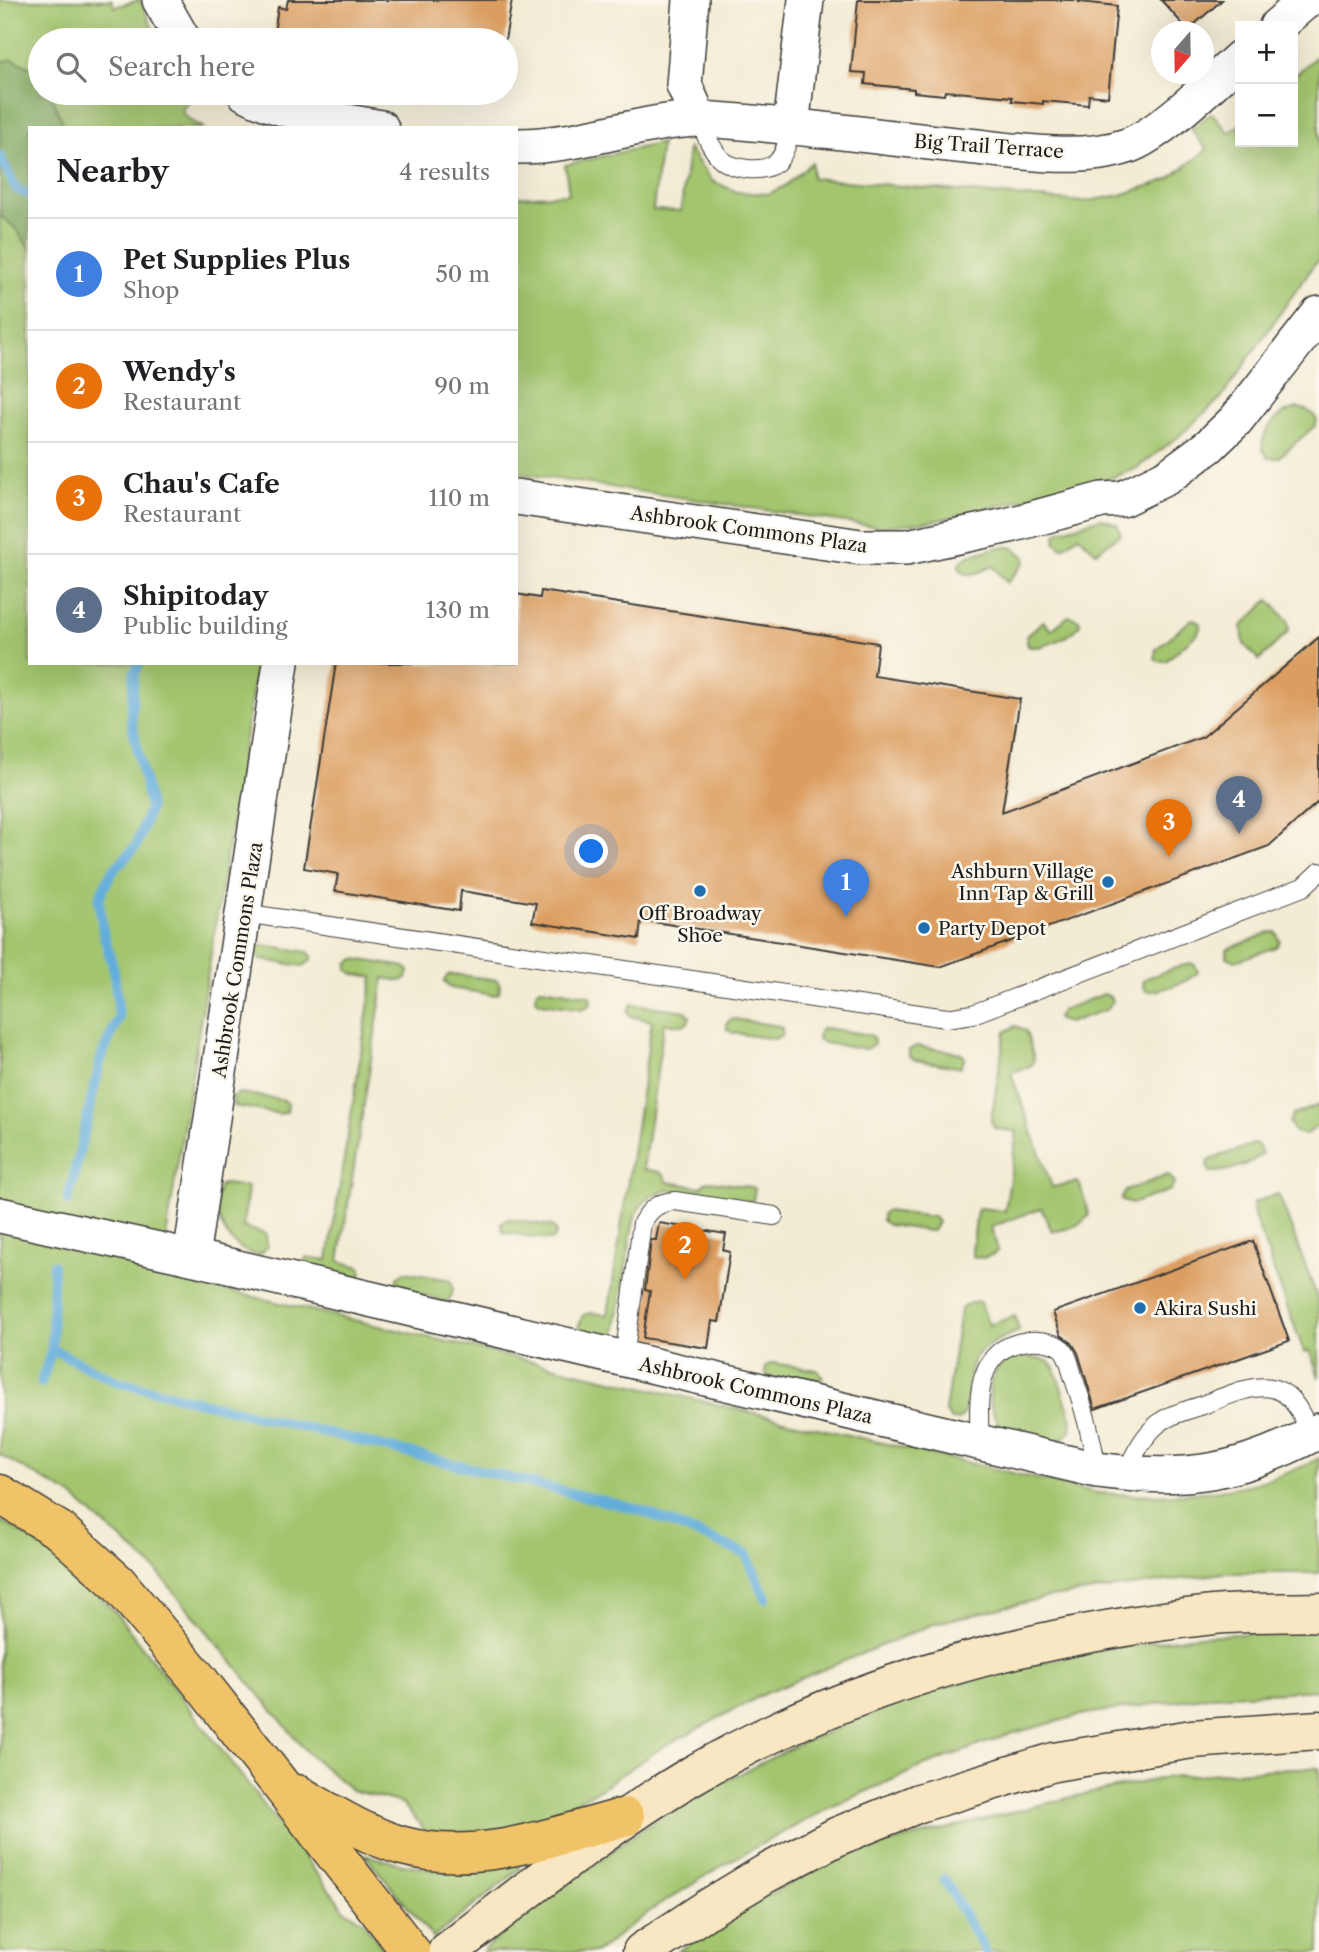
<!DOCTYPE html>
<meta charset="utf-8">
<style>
:root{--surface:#fff;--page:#f6f6f6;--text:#202124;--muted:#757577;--line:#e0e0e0;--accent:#1f6fb2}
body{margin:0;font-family:"Libre Caslon Text",serif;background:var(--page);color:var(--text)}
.controls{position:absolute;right:21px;top:21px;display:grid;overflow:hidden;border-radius:0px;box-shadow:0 7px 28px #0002}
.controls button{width:63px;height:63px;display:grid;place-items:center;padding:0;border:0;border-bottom:2px solid var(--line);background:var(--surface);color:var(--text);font:35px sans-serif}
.compass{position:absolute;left:1151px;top:21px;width:63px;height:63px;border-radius:50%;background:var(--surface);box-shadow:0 7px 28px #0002;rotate:200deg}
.you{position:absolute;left:592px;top:852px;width:24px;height:24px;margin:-18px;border:5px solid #fff;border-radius:50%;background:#1a73e8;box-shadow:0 0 0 10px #1a73e833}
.badge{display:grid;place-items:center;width:46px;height:46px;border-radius:50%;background:var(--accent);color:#fff;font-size:23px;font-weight:700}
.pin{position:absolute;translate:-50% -58px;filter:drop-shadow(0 2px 4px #0008)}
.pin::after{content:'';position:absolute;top:37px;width:24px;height:21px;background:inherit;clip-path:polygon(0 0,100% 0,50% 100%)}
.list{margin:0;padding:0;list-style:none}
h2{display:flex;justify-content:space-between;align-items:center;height:91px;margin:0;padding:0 28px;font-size:30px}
h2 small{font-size:23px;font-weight:400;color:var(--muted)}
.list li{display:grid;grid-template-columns:46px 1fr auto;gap:21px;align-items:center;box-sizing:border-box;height:112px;padding:0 28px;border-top:2px solid var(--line)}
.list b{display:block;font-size:26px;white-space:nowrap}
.list p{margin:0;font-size:23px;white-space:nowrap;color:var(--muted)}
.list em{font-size:23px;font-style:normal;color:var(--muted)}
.icon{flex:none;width:38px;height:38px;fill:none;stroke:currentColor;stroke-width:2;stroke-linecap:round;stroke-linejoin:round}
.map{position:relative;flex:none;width:1319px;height:1952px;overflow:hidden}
.search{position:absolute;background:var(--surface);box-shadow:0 7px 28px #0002;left:28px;top:28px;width:490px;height:77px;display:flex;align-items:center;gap:18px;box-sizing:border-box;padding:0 24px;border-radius:38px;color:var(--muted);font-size:26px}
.panel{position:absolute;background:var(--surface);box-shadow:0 7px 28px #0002;left:28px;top:126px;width:490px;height:539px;border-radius:0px}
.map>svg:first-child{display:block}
.green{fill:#a3c56e;stroke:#607045;stroke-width:2}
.forest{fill:#82aa61;stroke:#4f633e;stroke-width:2}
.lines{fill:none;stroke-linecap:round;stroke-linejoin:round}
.stream{stroke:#63addb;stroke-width:10}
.building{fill:#dc9e60}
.lane-casing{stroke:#3c3b38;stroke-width:20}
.street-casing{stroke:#3c3b38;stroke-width:38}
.secondary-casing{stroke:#3c3b38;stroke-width:41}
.highway-casing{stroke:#3c3b38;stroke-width:41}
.lane{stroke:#fff;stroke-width:18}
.street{stroke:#fff;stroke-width:35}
.secondary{stroke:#f9e7c3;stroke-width:38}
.highway{stroke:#f1c369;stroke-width:38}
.poi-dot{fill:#1f6fb2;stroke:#fbf7ec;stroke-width:2.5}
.labels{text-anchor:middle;stroke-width:5;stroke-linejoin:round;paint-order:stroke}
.street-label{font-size:19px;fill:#1c1c1c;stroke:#fbf7ec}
.poi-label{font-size:19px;fill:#1c1c1c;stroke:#fbf7ec;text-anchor:start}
</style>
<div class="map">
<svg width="1319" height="1952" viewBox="0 0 1319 1952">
<rect width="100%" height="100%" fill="#fbf7ec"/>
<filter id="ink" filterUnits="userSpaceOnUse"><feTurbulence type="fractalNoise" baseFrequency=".0143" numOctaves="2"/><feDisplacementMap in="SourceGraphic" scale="14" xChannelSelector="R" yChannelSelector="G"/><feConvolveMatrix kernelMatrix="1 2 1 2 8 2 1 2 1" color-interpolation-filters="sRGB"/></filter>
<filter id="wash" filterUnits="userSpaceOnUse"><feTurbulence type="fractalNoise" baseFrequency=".00686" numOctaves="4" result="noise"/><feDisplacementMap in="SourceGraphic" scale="28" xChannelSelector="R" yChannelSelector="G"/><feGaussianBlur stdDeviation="1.57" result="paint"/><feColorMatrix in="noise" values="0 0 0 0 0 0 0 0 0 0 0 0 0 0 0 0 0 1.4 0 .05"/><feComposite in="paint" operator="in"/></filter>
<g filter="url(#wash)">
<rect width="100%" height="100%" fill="#f3ecd5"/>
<!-- green -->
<g class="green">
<path d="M 0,0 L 112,0 L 114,7 L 140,0 L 157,38 L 152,40 L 40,40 L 40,93 L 196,93 L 181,111 L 191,121 L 204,128 L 30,128 L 30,663 L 257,663 L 160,1275 L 1098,1493 C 1171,1498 1254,1495 1319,1458 L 1319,1573 L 1224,1573 L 1044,1598 L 936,1623 L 766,1693 L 664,1746 L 600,1789 L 536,1823 L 479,1834 L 426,1832 L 402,1803 L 351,1790 L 308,1753 L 156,1570 L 72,1496 L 0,1455 Z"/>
<path d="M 1319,54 L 1319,261 L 1313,266 L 1221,398 L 1178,437 L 1137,468 L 1106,480 L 934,521 L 878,527 L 516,473 L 516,197 L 569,194 L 565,165 L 661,143 L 653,210 L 681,211 L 688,148 L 712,181 L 737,192 L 768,194 L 785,186 L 812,162 L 812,178 L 1083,202 L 1121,195 L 1167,180 L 1207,150 L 1191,129 L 1212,113 L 1229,133 L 1240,124 L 1240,142 L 1293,142 L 1293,77 Z"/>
<path d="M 1298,408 C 1308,410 1313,412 1317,421 L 1315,426 L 1278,458 L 1268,458 L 1262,448 C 1262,429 1280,411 1298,408 Z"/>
<path d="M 1101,518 L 1117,524 L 1121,534 L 1096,552 L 1079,536 L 1062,548 L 1055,541 L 1057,533 L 1060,531 Z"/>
<path d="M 998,547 L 1012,547 L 1025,557 L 1024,563 L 1007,583 L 993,566 C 981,571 966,581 959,567 L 960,562 L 969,556 Z"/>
<path d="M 1269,600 L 1288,621 L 1289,631 L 1259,660 L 1244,644 L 1242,626 Z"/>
<path d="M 1069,616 L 1079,620 L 1080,624 C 1075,635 1039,651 1028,646 L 1026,636 L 1043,621 L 1051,630 Z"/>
<path d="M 1192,619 L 1196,620 L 1201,625 L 1198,633 L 1166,661 L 1158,661 L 1155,658 L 1156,649 Z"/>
<path d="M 1272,932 L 1276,932 L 1280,941 L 1276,947 L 1236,961 L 1226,957 L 1227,950 L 1230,948 Z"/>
<path d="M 263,945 L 308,952 L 312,956 L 311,961 L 303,966 L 262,960 L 256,956 L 256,949 L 259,946 Z"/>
<path d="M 355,959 L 405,967 L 409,971 L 407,978 L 401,981 L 384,978 L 339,1261 L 360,1267 L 362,1273 L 359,1279 L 303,1268 L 302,1263 L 307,1257 L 328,1260 L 373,977 L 354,974 L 348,970 L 348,963 Z"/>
<path d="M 1190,963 L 1195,965 L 1198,972 C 1189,982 1160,992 1146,991 L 1143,985 L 1144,980 L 1147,978 Z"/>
<path d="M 452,974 L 497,980 L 500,985 L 499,993 L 493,995 L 451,988 L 444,981 L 448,975 Z"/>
<path d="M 542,988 L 587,995 L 590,997 L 591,1004 L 583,1009 L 541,1003 L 535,999 L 536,992 L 538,989 Z"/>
<path d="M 1104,994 L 1110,997 L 1112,1001 L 1108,1009 L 1068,1023 L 1058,1020 L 1057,1017 L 1062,1010 Z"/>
<path d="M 632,1004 L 686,1011 L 690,1016 L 688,1023 L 682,1025 L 664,1023 L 643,1169 C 653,1171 665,1170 667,1182 L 701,1187 L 706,1182 L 711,1181 L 751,1187 L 755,1189 L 753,1200 L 747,1203 L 669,1190 L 653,1195 L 641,1205 L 635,1216 L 631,1235 L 614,1339 L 580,1332 L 578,1328 L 583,1315 L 591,1313 L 608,1315 L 652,1021 L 631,1016 L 628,1011 Z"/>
<path d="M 734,1019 L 779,1026 L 782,1028 L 782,1035 L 775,1039 L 733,1033 L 727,1029 L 727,1023 L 730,1020 Z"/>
<path d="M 1016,1026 L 1026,1031 L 1034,1058 L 1032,1065 L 1011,1073 L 1052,1187 L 1077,1182 L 1080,1185 L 1089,1215 C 1082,1225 1064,1231 1052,1231 L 1041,1208 L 991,1227 L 998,1250 C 992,1257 981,1260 973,1256 L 972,1251 L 977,1210 L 980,1208 L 1005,1211 L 1017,1132 L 995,1128 L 991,1121 L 1005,1032 Z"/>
<path d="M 825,1028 L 870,1035 L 874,1039 L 874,1044 L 866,1049 L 824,1043 L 818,1039 L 819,1032 L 821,1029 Z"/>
<path d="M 916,1046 L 961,1053 L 965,1058 L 960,1067 L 957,1067 L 915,1060 L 909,1056 L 909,1050 Z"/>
<path d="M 239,1093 L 284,1100 L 288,1104 L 287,1112 L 280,1114 L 234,1106 L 232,1097 Z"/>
<path d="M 1319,1105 L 1319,1125 L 1305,1135 L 1295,1132 L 1289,1122 L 1293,1115 Z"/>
<path d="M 1254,1144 L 1257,1144 L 1262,1153 C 1253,1164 1224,1173 1210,1172 L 1207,1166 L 1208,1162 L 1212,1159 Z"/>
<path d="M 1168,1175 L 1175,1182 L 1171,1190 L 1131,1204 L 1122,1201 L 1121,1198 L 1125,1191 Z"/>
<path d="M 225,1184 L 248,1187 L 243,1227 L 266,1234 L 267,1247 L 260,1255 C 229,1253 208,1213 220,1185 Z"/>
<path d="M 1277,1194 L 1280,1198 L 1319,1302 L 1319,1378 L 1310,1351 L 1304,1352 L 1254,1216 L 1253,1203 Z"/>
<path d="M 885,1211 L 934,1217 L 938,1222 L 933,1231 L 930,1231 L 888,1225 L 882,1221 L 882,1214 Z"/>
<path d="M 508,1219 L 552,1226 L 556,1231 L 555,1238 L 549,1240 L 503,1232 L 501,1223 Z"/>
<path d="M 404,1272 L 450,1280 C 455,1288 453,1296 446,1302 L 396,1287 L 397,1278 Z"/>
<path d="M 977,1301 L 981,1304 L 989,1325 L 1015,1316 L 1019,1331 C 1003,1338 982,1345 973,1361 C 964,1379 973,1408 958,1420 L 951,1420 L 945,1411 L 960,1311 L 965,1305 Z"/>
<path d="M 1024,1356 L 1048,1361 L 1055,1369 L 1072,1420 L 1071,1431 L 1059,1443 L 1007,1434 C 990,1418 982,1387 999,1367 C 1004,1361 1016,1358 1024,1356 Z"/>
<path d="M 773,1363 L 817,1370 L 823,1377 L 815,1387 L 767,1376 L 765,1370 L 768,1365 Z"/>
<path d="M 0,1521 L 16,1529 L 74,1570 L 116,1613 L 345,1910 L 362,1920 L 385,1952 L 0,1952 Z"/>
<path d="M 1319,1630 L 1319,1690 L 1210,1696 L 1085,1714 L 1010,1734 L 921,1767 L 829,1808 L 728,1862 L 650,1911 L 597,1952 L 483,1952 L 500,1934 L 636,1833 L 713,1787 L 801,1743 L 893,1705 L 981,1676 L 1097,1650 L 1198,1636 Z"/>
<path d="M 1291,1768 L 1319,1768 L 1319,1952 L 677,1952 L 741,1910 L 840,1856 L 1072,1797 L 1168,1777 Z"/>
<path d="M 365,1855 C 400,1864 449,1876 484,1871 C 495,1870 506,1864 516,1861 L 520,1869 L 433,1938 Z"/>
</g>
<!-- forest -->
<path class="forest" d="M 13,59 L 40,73 L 40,93 L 50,93 L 65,128 L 30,128 L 30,249 L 16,229 L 0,215 L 0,62 Z"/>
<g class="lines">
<!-- stream -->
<g class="stream">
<path d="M 0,156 L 16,189 L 30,195"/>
<path d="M 68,1201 L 102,1055 L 119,1017 L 114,970 L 103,932 L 99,898 L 111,873 L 136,846 L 150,807 L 131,719 L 134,674 L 139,663"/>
<path d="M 53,1265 L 52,1349 L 116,1381 L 640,1510 L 746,1554 L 766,1598"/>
<path d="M 41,1383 L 52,1349"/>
<path d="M 944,1879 L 986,1952"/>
</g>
</g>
<g id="blocks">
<!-- building -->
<g class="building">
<path d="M 288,0 L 512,0 L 505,40 L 273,40 L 278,7 L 286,9 Z"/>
<path d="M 858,0 L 1080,0 L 1079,2 L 1117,6 L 1108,97 L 1089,95 L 1088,105 L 1043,101 L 1043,104 L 1012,101 L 1012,97 L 945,91 L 944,95 L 914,92 L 914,89 L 865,84 L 866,73 L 851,72 Z"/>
<path d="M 1161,0 L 1222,0 L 1188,30 Z"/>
<path d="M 541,591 L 878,643 L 874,676 L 1020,699 L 1002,812 L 1203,737 L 1319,637 L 1319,801 L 1269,846 L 940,967 L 641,920 L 639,939 L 532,922 L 536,903 L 461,891 L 459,911 L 335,891 L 338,874 L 304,868 L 336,663 L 516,663 L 516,594 L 540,598 Z"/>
<path d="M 659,1223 L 726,1234 L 723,1250 L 730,1252 L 719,1322 L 712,1321 L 708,1348 L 643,1338 L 650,1291 L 645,1290 L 651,1240 L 656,1240 Z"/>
<path d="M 1253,1241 L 1289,1341 L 1095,1409 L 1078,1353 L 1072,1343 L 1061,1335 L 1053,1312 Z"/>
</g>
</g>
</g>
<g filter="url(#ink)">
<use href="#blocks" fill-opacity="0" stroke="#3c3b38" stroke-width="2"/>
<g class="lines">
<defs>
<g id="lane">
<path d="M 699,119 C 705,133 710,147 720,158 C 732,170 763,174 777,162 C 786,153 788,138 791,126"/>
<path d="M 244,913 L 946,1018 L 973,1014 L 1303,887 L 1319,872"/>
<path d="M 624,1359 L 642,1223 C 650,1209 658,1202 675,1201 L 774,1216"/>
<path d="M 980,1443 C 978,1400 974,1347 1029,1341 C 1039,1340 1057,1342 1064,1351 C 1069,1358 1071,1369 1073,1376 C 1084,1407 1092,1438 1097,1470"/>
<path d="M 1125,1474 C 1134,1456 1142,1437 1158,1424 C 1169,1414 1189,1410 1203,1405 C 1256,1384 1288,1369 1310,1436"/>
</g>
<g id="street">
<path d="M 160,0 L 183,40"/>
<path d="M 1277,26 L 1307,0"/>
<path d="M 245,93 C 287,115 335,119 381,128"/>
<path d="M 699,119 C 789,124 878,137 968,146 C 1017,151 1080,162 1127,146 C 1160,135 1213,82 1240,58"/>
<path d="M 791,126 L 806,0"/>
<path d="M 516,146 C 578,147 637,121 699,119 L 684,85 L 691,0"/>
<path d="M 516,497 L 861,547 L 907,547 L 1010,525 L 1102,500 L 1122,499 L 1167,477 L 1209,446 L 1236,420 L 1319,314"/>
<path d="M 0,1215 L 191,1257 L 1097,1470 C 1187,1482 1239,1473 1319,1431"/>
<path d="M 191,1257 L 281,663"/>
</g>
<g id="secondary">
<path d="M 447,1952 C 527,1891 605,1827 691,1776 C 850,1683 1032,1635 1213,1615 C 1248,1612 1284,1613 1319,1612"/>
<path d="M 642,1952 L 712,1906 L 765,1874 L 838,1836 L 919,1803 L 1054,1762 L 1192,1739 L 1319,1730"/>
</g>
<g id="highway">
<path d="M 0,1494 L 60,1531 L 118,1583 L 198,1679 L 411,1952"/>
<path d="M 297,1794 C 331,1813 365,1835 403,1846 C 478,1866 553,1836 625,1817"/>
</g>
</defs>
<!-- lane casing -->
<use href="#lane" class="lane-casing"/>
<!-- street casing -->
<use href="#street" class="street-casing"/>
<!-- secondary casing -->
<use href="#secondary" class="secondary-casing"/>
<!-- highway casing -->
<use href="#highway" class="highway-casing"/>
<!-- lane -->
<use href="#lane" class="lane"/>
<!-- street -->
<use href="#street" class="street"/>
<!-- secondary -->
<use href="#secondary" class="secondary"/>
<!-- highway -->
<use href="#highway" class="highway"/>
</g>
</g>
<!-- markers -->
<g class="poi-dot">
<circle cx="1108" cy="882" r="7"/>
<circle cx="700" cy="891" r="7"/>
<circle cx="924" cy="928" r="7"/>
<circle cx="1140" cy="1308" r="7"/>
</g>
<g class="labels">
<!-- street labels -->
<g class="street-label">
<text transform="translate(989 146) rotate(4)" y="7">Big Trail Terrace</text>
<text transform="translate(749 529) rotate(8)" y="7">Ashbrook Commons Plaza</text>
<text transform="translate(237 960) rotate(-81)" y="7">Ashbrook Commons Plaza</text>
<text transform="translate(756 1390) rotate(13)" y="7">Ashbrook Commons Plaza</text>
</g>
<!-- poi labels -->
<g class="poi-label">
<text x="1094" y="878" text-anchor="end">Ashburn Village<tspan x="1094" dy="22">Inn Tap &amp; Grill</tspan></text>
<text x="700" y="920" text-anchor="middle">Off Broadway<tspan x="700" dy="22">Shoe</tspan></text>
<text x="938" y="935">Party Depot</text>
<text x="1154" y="1315">Akira Sushi</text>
</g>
</g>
</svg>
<div class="controls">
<button>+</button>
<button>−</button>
</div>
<svg class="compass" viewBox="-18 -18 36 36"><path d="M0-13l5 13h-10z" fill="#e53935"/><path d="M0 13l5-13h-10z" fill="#757577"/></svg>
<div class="you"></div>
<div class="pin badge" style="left:846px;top:917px;background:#3f7fe0">1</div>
<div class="pin badge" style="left:685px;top:1280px;background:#e8710a">2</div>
<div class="pin badge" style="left:1169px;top:857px;background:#e8710a">3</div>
<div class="pin badge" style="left:1239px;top:834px;background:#5c6f8a">4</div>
<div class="search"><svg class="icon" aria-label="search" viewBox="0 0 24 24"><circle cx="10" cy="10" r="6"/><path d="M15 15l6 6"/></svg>Search here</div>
<section class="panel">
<h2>Nearby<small>4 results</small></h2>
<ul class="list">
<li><span class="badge" style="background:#3f7fe0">1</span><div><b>Pet Supplies Plus</b><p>Shop</p></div><em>50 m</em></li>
<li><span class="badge" style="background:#e8710a">2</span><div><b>Wendy's</b><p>Restaurant</p></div><em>90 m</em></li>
<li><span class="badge" style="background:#e8710a">3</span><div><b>Chau's Cafe</b><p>Restaurant</p></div><em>110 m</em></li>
<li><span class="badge" style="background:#5c6f8a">4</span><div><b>Shipitoday</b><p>Public building</p></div><em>130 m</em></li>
</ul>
</section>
</div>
